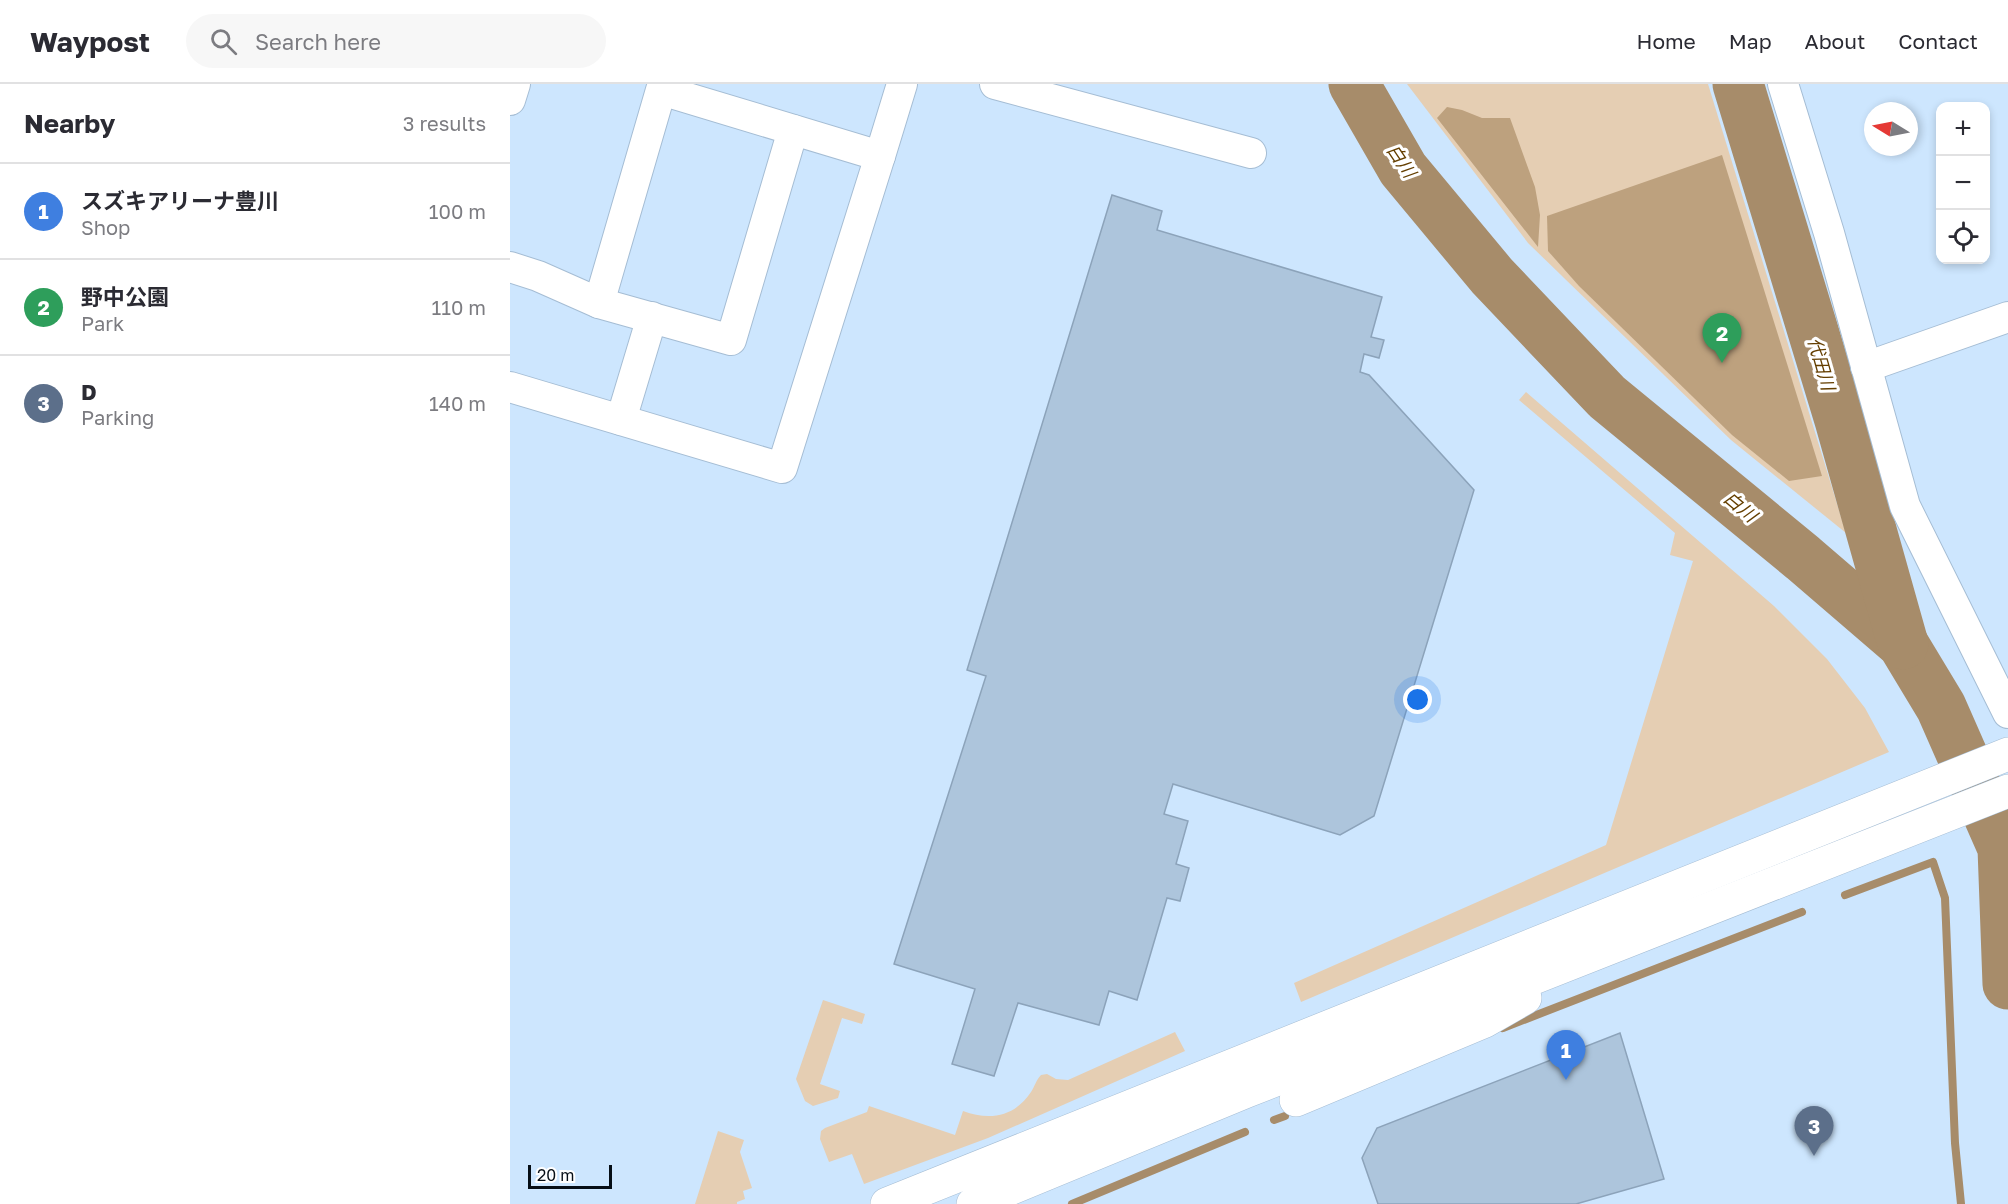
<!DOCTYPE html>
<meta charset="utf-8">
<style>
:root{--surface:#fff;--page:#f7f7f7;--text:#2b2b33;--muted:#7c7c81;--line:#e1e1e2;--accent:#715127}
body{margin:0;font-family:"Golos Text","Noto Sans JP",sans-serif;background:var(--page);color:var(--text)}
.controls{position:absolute;right:18px;top:18px;display:grid;overflow:hidden;border-radius:12px;box-shadow:0 3px 9px #0003}
.controls button{width:54px;height:54px;display:grid;place-items:center;padding:0;border:0;border-bottom:2px solid var(--line);background:var(--surface);color:var(--text);font:30px sans-serif}
.compass{position:absolute;left:1354px;top:18px;width:54px;height:54px;border-radius:50%;background:var(--surface);box-shadow:0 3px 9px #0003;rotate:280deg}
.scale{position:absolute;left:18px;bottom:15px;width:84px;box-sizing:border-box;padding-left:6px;border:3px solid #060e16;border-top:0;font-size:16px;line-height:21px;white-space:nowrap;color:#060e16;-webkit-text-stroke:4px #fff;paint-order:stroke}
.you{position:absolute;left:908px;top:616px;width:21px;height:21px;margin:-15px;border:4px solid #fff;border-radius:50%;background:#1a73e8;box-shadow:0 0 0 9px #1a73e833}
.badge{display:grid;place-items:center;width:39px;height:39px;border-radius:50%;background:var(--accent);color:#fff;font-size:20px;font-weight:700}
.pin{position:absolute;translate:-50% -50px;filter:drop-shadow(0 2px 3px #0008)}
.pin::after{content:'';position:absolute;top:32px;width:21px;height:18px;background:inherit;clip-path:polygon(0 0,100% 0,50% 100%)}
.list{margin:0;padding:0;list-style:none}
h2{display:flex;justify-content:space-between;align-items:center;height:78px;margin:0;padding:0 24px;font-size:26px}
h2 small{font-size:20px;font-weight:400;color:var(--muted)}
.list li{display:grid;grid-template-columns:39px 1fr auto;gap:18px;align-items:center;box-sizing:border-box;height:96px;padding:0 24px;border-top:2px solid var(--line)}
.list b{display:block;font-size:22px;white-space:nowrap}
.list p{margin:0;font-size:20px;white-space:nowrap;color:var(--muted)}
.list em{font-size:20px;font-style:normal;color:var(--muted)}
.icon{flex:none;width:33px;height:33px;fill:none;stroke:currentColor;stroke-width:2;stroke-linecap:round;stroke-linejoin:round}
.map{position:relative;flex:none;width:1498px;height:1120px;overflow:hidden}
header{display:flex;align-items:center;gap:36px;box-sizing:border-box;height:84px;padding:0 30px;background:var(--surface);border-bottom:2px solid var(--line)}
header strong{font-size:28px}
nav{display:flex;gap:33px;margin-inline-start:auto;font-size:21px}
.search{width:420px;height:54px;background:var(--page);display:flex;align-items:center;gap:15px;box-sizing:border-box;padding:0 21px;border-radius:33px;color:var(--muted);font-size:22px}
main{display:flex}
aside{flex:1;background:var(--surface)}
.map>svg:first-child{display:block}
.green{fill:#e5ceb3}
.forest{fill:#bda17e}
.lines{fill:none;stroke-linecap:round;stroke-linejoin:round}
.stream{stroke:#a78c6a;stroke-width:8}
.river{stroke:#a78c6a;stroke-width:51}
.building{fill:#adc5dc;stroke:#8ca3ba;stroke-width:1.5}
.minor-casing{stroke:#a5bdd4;stroke-width:32}
.tertiary-casing{stroke:#a5bdd4;stroke-width:34}
.minor{stroke:#fff;stroke-width:30}
.tertiary{stroke:#fff;stroke-width:33}
.labels{text-anchor:middle;stroke-width:6;stroke-linejoin:round;paint-order:stroke}
.water-label{font-size:18px;font-style:italic;fill:#653f00;stroke:#fff}
</style>
<header>
<strong>Waypost</strong>
<div class="search"><svg class="icon" aria-label="search" viewBox="0 0 24 24"><circle cx="10" cy="10" r="6"/><path d="M15 15l6 6"/></svg>Search here</div>
<nav><a>Home</a><a>Map</a><a>About</a><a>Contact</a></nav>
</header>
<main>
<aside>
<h2>Nearby<small>3 results</small></h2>
<ul class="list">
<li><span class="badge" style="background:#3f7fe0">1</span><div><b>スズキアリーナ豊川</b><p>Shop</p></div><em>100 m</em></li>
<li><span class="badge" style="background:#2e9e5b">2</span><div><b>野中公園</b><p>Park</p></div><em>110 m</em></li>
<li><span class="badge" style="background:#5c6f8a">3</span><div><b>D</b><p>Parking</p></div><em>140 m</em></li>
</ul>
</aside>
<div class="map">
<svg width="1498" height="1120" viewBox="0 0 1498 1120">
<rect width="100%" height="100%" fill="#cde6fe"/>
<!-- green -->
<g class="green">
<path d="M 897,0 L 1198,0 L 1336,449 L 1221,356 L 1018,159 Z"/>
<path d="M 1016,308 L 1264,522 L 1317,575 L 1355,624 L 1379,668 L 791,918 L 784,899 L 1096,761 L 1183,477 L 1160,471 L 1165,449 L 1009,316 Z"/>
<path d="M 313,916 L 355,930 L 352,940 L 332,934 L 310,1000 L 330,1007 L 328,1014 L 303,1022 L 295,1017 L 286,995 Z"/>
<path d="M 665,948 L 675,967 L 478,1054 L 354,1100 L 342,1070 L 319,1078 L 310,1055 L 311,1047 L 315,1044 L 357,1028 L 359,1022 L 445,1051 L 453,1027 C 480,1037 504,1033 521,1008 C 525,1002 526,996 531,991 L 537,990 L 546,995 L 558,996 Z"/>
<path d="M 208,1047 L 234,1056 L 230,1068 L 242,1104 L 233,1107 L 235,1115 L 227,1118 L 227,1120 L 185,1120 Z"/>
</g>
<!-- forest -->
<g class="forest">
<path d="M 937,23 L 952,26 L 972,34 L 1000,34 L 1025,103 L 1030,131 L 1028,163 L 927,34 Z"/>
<path d="M 1212,71 L 1312,392 L 1279,397 L 1222,351 L 1069,202 L 1038,167 L 1037,132 Z"/>
</g>
<g class="lines">
<!-- stream -->
<g class="stream">
<path d="M 1335,811 L 1423,778 L 1435,814 L 1445,1059 L 1451,1120"/>
<path d="M 993,944 L 1292,828"/>
<path d="M 764,1036 L 775,1032"/>
<path d="M 562,1120 L 735,1048"/>
</g>
<!-- river -->
<g class="river">
<path d="M 844,0 L 893,85 L 982,192 L 1097,313 L 1293,474 L 1393,560 L 1431,623 L 1493,764 L 1498,900"/>
<path d="M 1228,0 L 1330,336 L 1393,560"/>
</g>
</g>
<!-- building -->
<g class="building">
<path d="M 602,111 L 652,127 L 647,146 L 872,213 L 861,253 L 874,256 L 869,274 L 854,270 L 850,288 L 859,291 L 964,406 L 864,732 L 830,751 L 663,700 L 654,730 L 678,737 L 666,780 L 679,784 L 670,817 L 657,814 L 627,916 L 599,907 L 589,941 L 508,919 L 484,992 L 442,980 L 465,905 L 384,880 L 476,592 L 457,586 Z"/>
<path d="M 1110,949 L 1154,1095 L 1066,1120 L 868,1120 L 852,1074 L 867,1044 Z"/>
</g>
<g class="lines">
<defs>
<g id="minor">
<path d="M 485,0 L 741,69"/>
<path d="M 1273,0 L 1319,149 L 1395,422 L 1498,629"/>
<path d="M 0,16 L 5,0"/>
<path d="M 370,72 L 392,0"/>
<path d="M 0,183 L 28,192 L 89,219 L 221,256 L 283,46"/>
<path d="M 1356,283 L 1498,233"/>
<path d="M 0,303 L 272,384 L 370,72 L 151,6 L 89,219"/>
<path d="M 111,336 L 142,233"/>
</g>
<g id="tertiary">
<path d="M 786,1016 L 975,937 L 1015,914"/>
<path d="M 377,1120 L 1498,670"/>
<path d="M 463,1120 L 737,1007 L 1498,707"/>
</g>
</defs>
<!-- minor casing -->
<use href="#minor" class="minor-casing"/>
<!-- tertiary casing -->
<use href="#tertiary" class="tertiary-casing"/>
<!-- minor -->
<use href="#minor" class="minor"/>
<!-- tertiary -->
<use href="#tertiary" class="tertiary"/>
</g>
<g class="labels">
<!-- water labels -->
<g class="water-label">
<text transform="translate(891 77) rotate(56)" y="6">白川</text>
<text transform="translate(1311 280) rotate(74)" y="6">代田川</text>
<text transform="translate(1230 423) rotate(40)" y="6">白川</text>
</g>
</g>
</svg>
<div class="controls">
<button>+</button>
<button>−</button>
<button><svg class="icon" aria-label="locate" viewBox="0 0 24 24"><circle cx="12" cy="12" r="6"/><path d="M12 2v4M12 18v4M2 12h4M18 12h4"/></svg></button>
</div>
<svg class="compass" viewBox="-18 -18 36 36"><path d="M0-13l5 13h-10z" fill="#e53935"/><path d="M0 13l5-13h-10z" fill="#7c7c81"/></svg>
<div class="scale">20 m</div>
<div class="you"></div>
<div class="pin badge" style="left:1056px;top:996px;background:#3f7fe0">1</div>
<div class="pin badge" style="left:1212px;top:279px;background:#2e9e5b">2</div>
<div class="pin badge" style="left:1304px;top:1072px;background:#5c6f8a">3</div>
</div>
</main>
